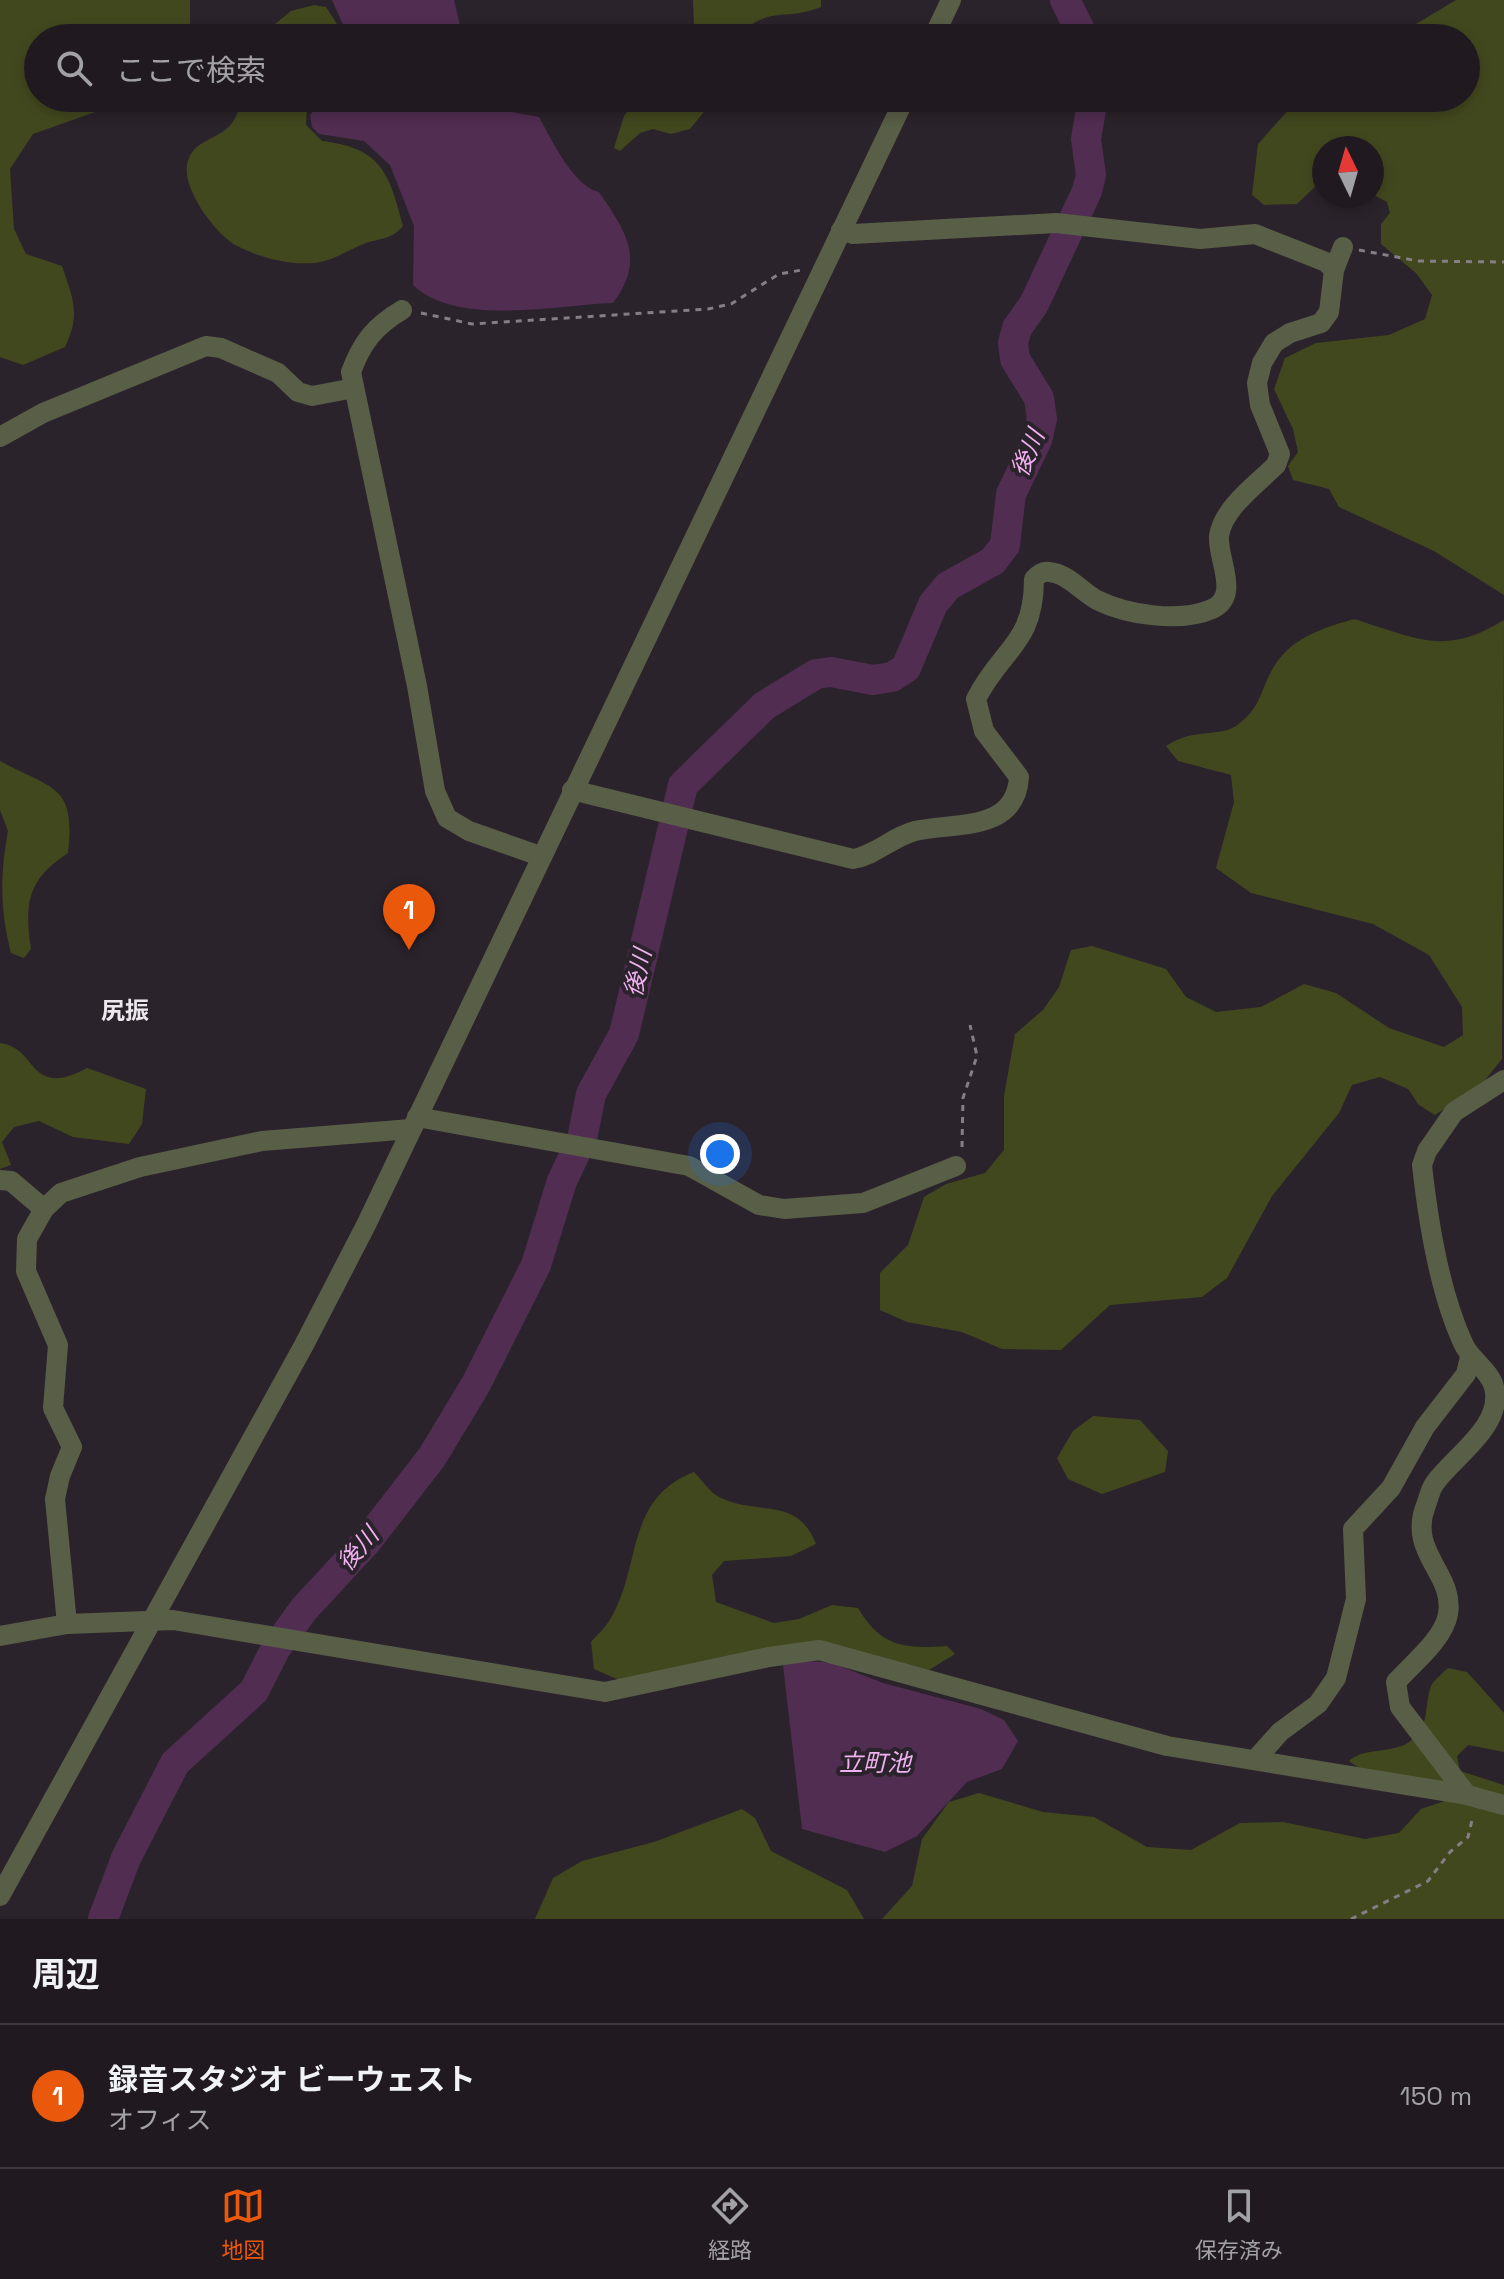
<!DOCTYPE html>
<html lang="ja">
<meta charset="utf-8">
<style>
:root{--surface:#201a20;--page:#2d272d;--text:#f1f3f6;--muted:#a2a1a5;--line:#3d383e;--accent:#ea580c}
body{margin:0;font-family:"Space Grotesk","Noto Sans JP",sans-serif;background:var(--page);color:var(--text)}
.compass{position:absolute;left:1312px;top:136px;width:72px;height:72px;border-radius:50%;background:var(--surface);box-shadow:0 4px 12px #0003;rotate:355deg}
.you{position:absolute;left:720px;top:1154px;width:28px;height:28px;margin:-20px;border:6px solid #fff;border-radius:50%;background:#1a73e8;box-shadow:0 0 0 12px #1a73e833}
.badge{display:grid;place-items:center;width:52px;height:52px;border-radius:50%;background:var(--accent);color:#fff;font-size:26px;font-weight:700}
.pin{position:absolute;translate:-50% -66px;filter:drop-shadow(0 2px 4px #0008)}
.pin::after{content:'';position:absolute;top:42px;width:28px;height:24px;background:inherit;clip-path:polygon(0 0,100% 0,50% 100%)}
.list{margin:0;padding:0;list-style:none}
h2{display:flex;justify-content:space-between;align-items:center;height:104px;margin:0;padding:0 32px;font-size:34px}
h2 small{font-size:26px;font-weight:400;color:var(--muted)}
.list li{display:grid;grid-template-columns:52px 1fr auto;gap:24px;align-items:center;box-sizing:border-box;height:144px;padding:0 32px;border-top:2px solid var(--line)}
.list b{display:block;font-size:30px;white-space:nowrap}
.list p{margin:0;font-size:26px;white-space:nowrap;color:var(--muted)}
.list em{font-size:26px;font-style:normal;color:var(--muted)}
.icon{flex:none;width:44px;height:44px;fill:none;stroke:currentColor;stroke-width:2;stroke-linecap:round;stroke-linejoin:round}
.map{position:relative;flex:none;width:1504px;height:1919px;overflow:hidden}
.search{position:absolute;background:var(--surface);box-shadow:0 4px 12px #0003;left:24px;right:24px;top:24px;height:88px;display:flex;align-items:center;gap:20px;box-sizing:border-box;padding:0 28px;border-radius:44px;color:var(--muted);font-size:30px}
.sheet{height:248px;background:var(--surface)}
nav{display:flex;justify-content:space-around;align-items:center;box-sizing:border-box;height:112px;border-top:2px solid var(--line);background:var(--surface);font-size:22px;color:var(--muted)}
nav a{display:grid;justify-items:center;gap:4px}
nav .on{color:var(--accent)}
.map>svg:first-child{display:block}
.green{fill:#42481e}
.water{fill:#512d52}
.lines{fill:none;stroke-linecap:round;stroke-linejoin:round}
.river{stroke:#512d52;stroke-width:30}
.path{stroke:#857f85;stroke-width:3;stroke-dasharray:6 6;stroke-linecap:butt}
.minor{stroke:#595e47;stroke-width:20}
.labels{text-anchor:middle;stroke-width:8;stroke-linejoin:round;paint-order:stroke}
.water-label{font-size:24px;font-style:italic;fill:#efb1ef;stroke:#2b232b}
.neighbourhood-label{font-size:24px;font-weight:bold;fill:#ece7ec;stroke:#2b232b}
</style>
<div class="map">
<svg width="1504" height="1919" viewBox="0 0 1504 1919">
<rect width="100%" height="100%" fill="#2b232b"/>
<!-- green -->
<g class="green">
<path d="M 0,0 L 190,0 L 190,25 L 177,38 L 38,38 L 38,98 L 135,98 L 33,134 L 10,169 L 14,229 L 26,254 L 62,266 C 73,299 81,314 65,347 L 23,365 L 0,357 Z"/>
<path d="M 693,0 L 821,0 L 821,7 C 783,22 769,4 735,38 L 701,38 L 694,25 Z"/>
<path d="M 1456,0 L 1504,0 L 1504,595 L 1434,551 L 1339,507 L 1329,489 L 1293,480 L 1288,466 L 1298,452 L 1293,429 L 1274,389 L 1285,358 L 1316,343 L 1389,335 L 1425,319 L 1432,295 L 1416,273 L 1381,244 L 1381,224 L 1390,213 L 1387,202 L 1372,194 L 1372,148 L 1324,148 L 1324,178 L 1297,204 L 1264,205 L 1252,195 L 1258,144 L 1299,98 L 1466,98 L 1466,38 L 1371,38 L 1406,30 Z"/>
<path d="M 314,5 L 326,7 L 337,24 L 340,38 L 258,38 L 291,11 Z"/>
<path d="M 240,98 L 317,98 L 307,108 L 306,125 L 322,141 C 381,148 389,172 403,226 C 392,239 382,238 366,243 C 350,249 331,262 314,263 C 288,265 261,258 237,246 C 216,235 183,190 187,166 C 193,129 237,147 240,98 Z"/>
<path d="M 638,98 L 715,98 L 690,129 L 671,134 L 653,129 L 640,133 L 620,151 L 614,148 L 624,116 Z"/>
<path d="M 1354,619 C 1416,638 1445,657 1504,620 L 1502,1059 L 1482,1084 L 1435,1115 L 1419,1105 L 1408,1089 L 1380,1077 L 1352,1085 L 1339,1113 L 1272,1196 L 1227,1278 L 1202,1297 L 1110,1305 L 1061,1350 L 1002,1349 L 962,1332 L 907,1322 L 880,1310 L 880,1273 L 908,1245 L 924,1197 L 946,1184 L 985,1173 L 1004,1150 L 1004,1096 L 1015,1034 L 1043,1010 L 1059,987 L 1071,950 L 1092,946 L 1166,969 L 1186,997 L 1216,1012 L 1261,1007 L 1304,984 L 1336,993 L 1389,1028 L 1444,1047 L 1463,1035 L 1462,1007 L 1429,955 L 1373,924 L 1251,893 L 1216,868 L 1234,802 L 1231,775 L 1178,761 L 1166,746 C 1192,728 1220,737 1236,726 C 1261,708 1259,694 1272,670 C 1289,638 1323,628 1354,619 Z"/>
<path d="M 0,761 C 53,790 76,784 68,853 C 28,879 24,903 31,949 L 24,958 L 11,953 C 0,910 0,875 8,831 L 0,810 Z"/>
<path d="M 0,1043 C 38,1047 28,1100 87,1068 L 146,1089 L 142,1124 L 129,1144 L 73,1137 L 39,1121 L 14,1127 L 2,1142 L 11,1165 L 0,1169 Z"/>
<path d="M 1093,1416 L 1140,1420 L 1168,1451 L 1165,1472 L 1102,1494 L 1068,1479 L 1057,1458 L 1073,1431 Z"/>
<path d="M 694,1472 C 702,1480 711,1494 721,1498 C 760,1516 797,1496 816,1544 L 791,1556 L 724,1561 L 712,1575 L 716,1602 L 774,1623 L 799,1619 L 832,1605 L 858,1608 C 881,1647 904,1649 947,1646 L 955,1654 L 929,1670 L 826,1644 L 619,1680 L 594,1669 L 591,1642 C 597,1635 606,1627 611,1618 C 642,1564 625,1499 694,1472 Z"/>
<path d="M 1448,1668 L 1467,1672 L 1504,1713 L 1504,1752 L 1468,1745 L 1457,1756 L 1460,1771 L 1504,1785 L 1504,1800 L 1368,1774 L 1349,1761 C 1365,1746 1396,1755 1413,1739 C 1430,1723 1424,1706 1431,1686 C 1434,1680 1443,1673 1448,1668 Z"/>
<path d="M 979,1793 L 1043,1812 L 1094,1817 L 1147,1847 L 1191,1850 L 1240,1823 L 1283,1822 L 1365,1839 L 1399,1833 L 1421,1809 L 1448,1800 L 1504,1812 L 1504,1919 L 882,1919 L 912,1886 L 922,1839 L 949,1802 Z"/>
<path d="M 742,1809 L 755,1818 L 771,1851 L 847,1890 L 864,1919 L 535,1919 L 553,1878 L 582,1861 L 654,1842 Z"/>
</g>
<!-- water -->
<g class="water">
<path d="M 332,0 L 454,0 L 463,38 L 349,38 Z"/>
<path d="M 324,98 L 492,98 L 507,111 L 539,117 C 551,139 574,187 599,192 C 626,232 646,259 613,303 C 555,305 457,327 413,285 L 414,226 L 390,165 L 364,141 L 319,134 L 312,127 L 310,115 Z"/>
<path d="M 808,1661 L 832,1663 L 883,1683 L 981,1709 L 1004,1720 L 1018,1741 L 1002,1769 L 967,1782 L 917,1836 L 885,1852 L 802,1829 L 783,1665 Z"/>
</g>
<g class="lines">
<!-- river -->
<g class="river">
<path d="M 1065,0 L 1084,38"/>
<path d="M 103,1919 L 126,1858 L 175,1763 L 254,1691 L 276,1648 L 304,1609 L 367,1541 L 432,1457 L 476,1384 L 536,1265 L 562,1181 L 582,1139 L 591,1094 L 624,1034 L 683,785 L 764,706 L 816,674 L 831,672 L 873,680 L 892,677 L 906,668 L 933,604 L 948,586 L 993,561 L 1005,545 L 1011,494 L 1037,440 L 1042,419 L 1039,398 L 1015,359 L 1013,343 L 1017,328 L 1034,304 L 1087,191 L 1091,175 L 1086,139 L 1093,98"/>
</g>
<!-- path -->
<g class="path">
<path d="M 1359,250 L 1418,261 L 1504,262"/>
<path d="M 421,313 L 472,324 L 708,309 L 731,304 L 779,274 L 802,270"/>
<path d="M 962,1147 L 963,1098 L 977,1056 L 970,1025"/>
<path d="M 1351,1919 L 1428,1881 L 1450,1852 L 1468,1837 L 1473,1816"/>
</g>
<!-- minor -->
<g class="minor">
<path d="M 933,38 L 951,0"/>
<path d="M 841,230 L 853,234 L 1056,223 L 1200,239 L 1255,234 L 1326,262 L 1334,270"/>
<path d="M 402,310 C 375,326 362,342 351,372 L 417,686 L 435,791 L 447,818 L 469,831 L 540,856"/>
<path d="M 0,437 L 43,413 L 206,346 L 221,348 L 278,373 L 298,392 L 312,396 L 354,388"/>
<path d="M 572,790 L 853,859 C 876,855 892,837 915,831 C 953,822 1016,833 1019,777 L 984,731 L 976,699 C 1002,648 1034,644 1034,579 C 1038,575 1042,571 1049,572 C 1067,573 1082,592 1097,600 C 1127,615 1180,623 1212,609 C 1241,596 1217,559 1219,536 C 1223,508 1257,484 1276,465 L 1280,454 L 1260,405 L 1257,383 L 1262,363 L 1274,343 L 1290,333 L 1321,323 L 1329,312 L 1334,270 L 1343,247"/>
<path d="M 417,1117 L 689,1166 L 759,1205 L 784,1209 L 863,1203 L 956,1166"/>
<path d="M 0,1180 L 11,1181 L 44,1209"/>
<path d="M 67,1624 L 55,1499 L 60,1476 L 72,1447 L 53,1408 L 58,1345 L 26,1271 L 27,1239 L 44,1209 L 61,1193 L 140,1167 L 262,1141 L 411,1129"/>
<path d="M 0,1636 L 67,1624 L 173,1620 L 605,1692 L 769,1657 L 819,1650 L 1167,1746 L 1467,1795 L 1504,1805"/>
<path d="M 1255,1760 L 1280,1732 L 1318,1704 L 1336,1678 L 1356,1599 L 1353,1529 L 1391,1488 L 1425,1427 L 1466,1374 L 1470,1357"/>
<path d="M 1467,1795 L 1400,1707 L 1396,1682 C 1412,1664 1444,1639 1448,1614 C 1455,1573 1407,1553 1426,1505 C 1429,1498 1430,1489 1435,1483 C 1453,1457 1504,1426 1494,1387 C 1490,1370 1470,1360 1463,1343 C 1440,1293 1428,1220 1422,1165 L 1427,1151 L 1454,1112 L 1504,1080"/>
<path d="M 0,1896 L 304,1345 L 366,1225 L 905,98"/>
</g>
</g>
<g class="labels">
<!-- water labels -->
<g class="water-label">
<text transform="translate(1028 453) rotate(-67)" y="8">後川</text>
<text transform="translate(638 973) rotate(-77)" y="8">後川</text>
<text transform="translate(358 1549) rotate(-49)" y="8">後川</text>
<text x="875" y="1771">立町池</text>
</g>
<!-- neighbourhood labels -->
<g class="neighbourhood-label">
<text x="125" y="1019">尻振</text>
</g>
</g>
</svg>
<svg class="compass" viewBox="-18 -18 36 36"><path d="M0-13l5 13h-10z" fill="#e53935"/><path d="M0 13l5-13h-10z" fill="#a2a1a5"/></svg>
<div class="you"></div>
<div class="pin badge" style="left:409px;top:950px">1</div>
<div class="search"><svg class="icon" aria-label="search" viewBox="0 0 24 24"><circle cx="10" cy="10" r="6"/><path d="M15 15l6 6"/></svg>ここで検索</div>
</div>
<section class="sheet">
<h2>周辺<small></small></h2>
<ul class="list">
<li><span class="badge">1</span><div><b>録音スタジオ ビーウェスト</b><p>オフィス</p></div><em>150 m</em></li>
</ul>
</section>
<nav>
<a class="on"><svg class="icon" aria-label="map" viewBox="0 0 24 24"><path d="M3 6l6-2 6 2 6-2v14l-6 2-6-2-6 2zM9 4v14M15 6v14"/></svg>地図</a>
<a><svg class="icon" aria-label="directions" viewBox="0 0 24 24"><path d="M12 3l9 9-9 9-9-9zM9 14v-3h6M13 9l2 2-2 2"/></svg>経路</a>
<a><svg class="icon" aria-label="saved" viewBox="0 0 24 24"><path d="M7 4h10v16l-5-4-5 4z"/></svg>保存済み</a>
</nav>
